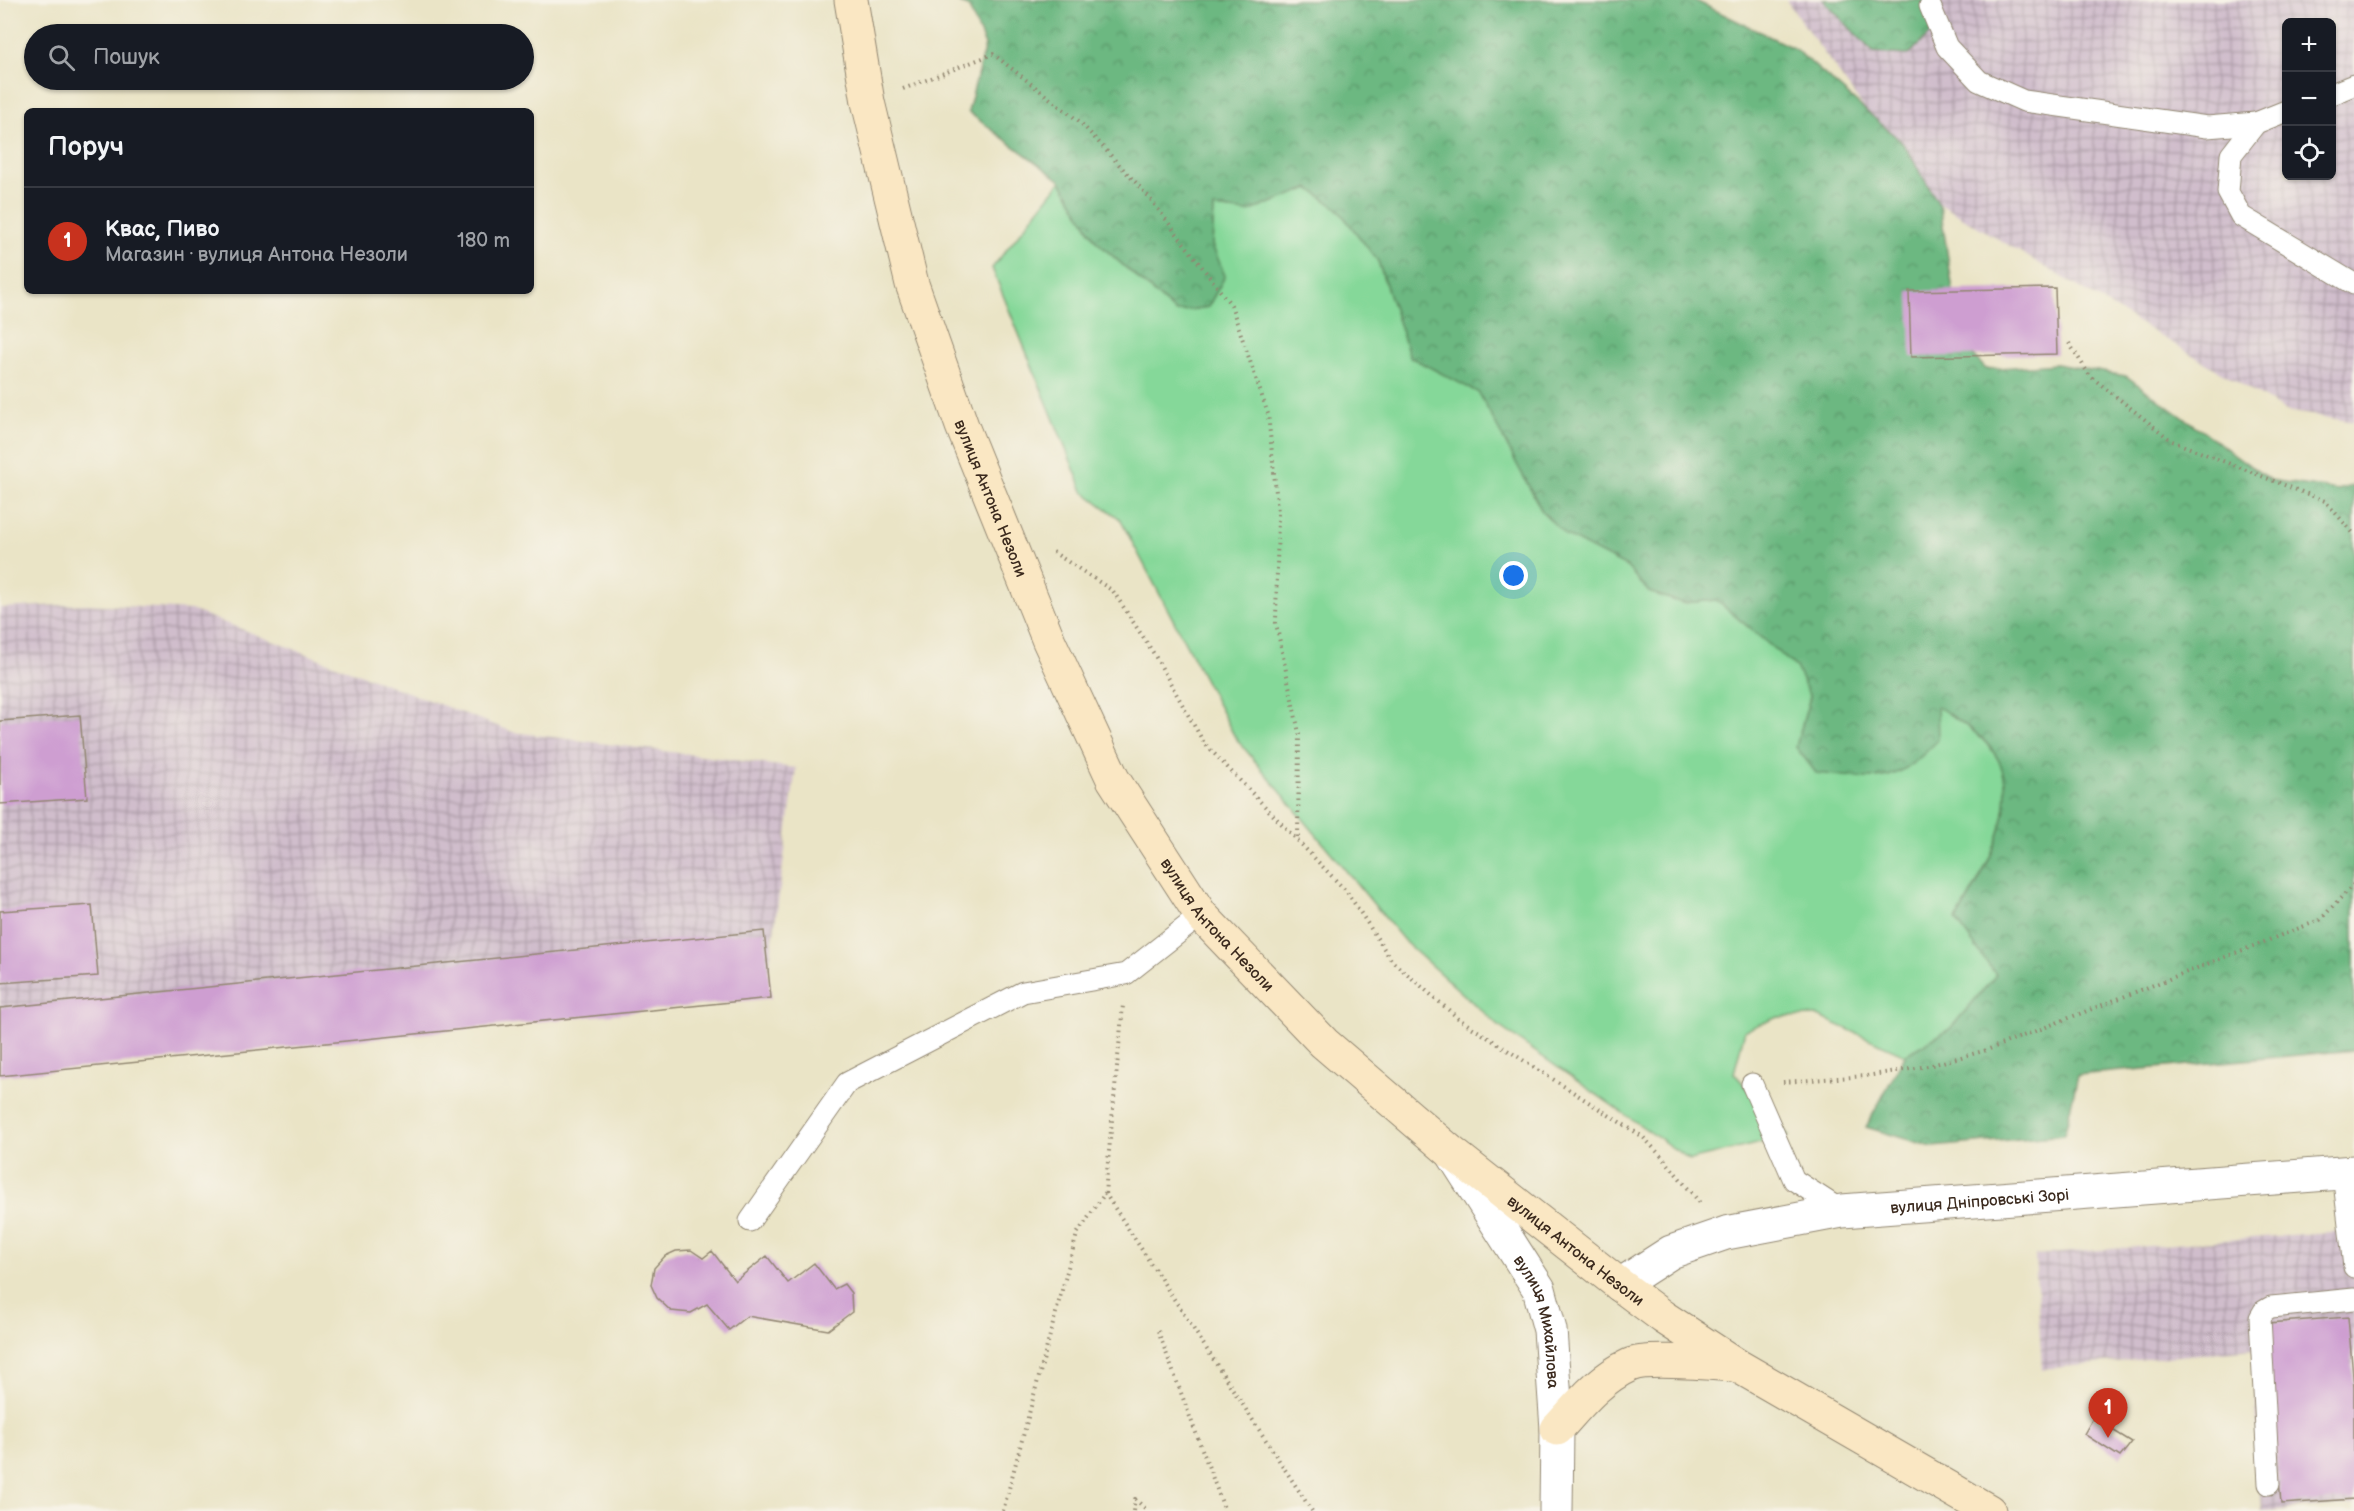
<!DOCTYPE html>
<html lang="uk">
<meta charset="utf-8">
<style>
:root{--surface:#171b24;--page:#242831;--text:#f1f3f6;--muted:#9ea1a6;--line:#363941;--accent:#c8321e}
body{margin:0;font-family:"Balsamiq Sans",sans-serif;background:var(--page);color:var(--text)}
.controls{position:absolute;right:18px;top:18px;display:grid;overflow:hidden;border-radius:9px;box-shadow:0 2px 4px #0004}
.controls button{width:54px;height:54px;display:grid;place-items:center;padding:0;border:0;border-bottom:2px solid var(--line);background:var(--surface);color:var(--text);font:30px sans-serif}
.you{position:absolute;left:1514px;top:576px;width:21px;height:21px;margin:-15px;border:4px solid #fff;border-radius:50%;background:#1a73e8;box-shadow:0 0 0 9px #1a73e833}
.badge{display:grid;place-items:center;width:39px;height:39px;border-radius:50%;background:var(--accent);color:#fff;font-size:20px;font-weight:700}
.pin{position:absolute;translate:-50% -50px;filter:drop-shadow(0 2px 3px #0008)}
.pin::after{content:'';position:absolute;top:32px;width:21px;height:18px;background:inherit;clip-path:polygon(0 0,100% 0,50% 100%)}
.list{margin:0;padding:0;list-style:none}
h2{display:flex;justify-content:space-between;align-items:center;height:78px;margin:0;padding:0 24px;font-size:26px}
h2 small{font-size:20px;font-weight:400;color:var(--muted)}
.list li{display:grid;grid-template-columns:39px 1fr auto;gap:18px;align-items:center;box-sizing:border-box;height:108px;padding:0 24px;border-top:2px solid var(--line)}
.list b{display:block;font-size:22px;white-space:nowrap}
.list p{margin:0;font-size:20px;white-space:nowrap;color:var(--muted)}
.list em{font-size:20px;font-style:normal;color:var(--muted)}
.icon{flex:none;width:33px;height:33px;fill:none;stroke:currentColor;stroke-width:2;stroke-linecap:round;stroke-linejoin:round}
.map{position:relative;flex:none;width:2354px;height:1511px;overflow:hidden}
.search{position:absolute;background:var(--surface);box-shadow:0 2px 4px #0004;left:24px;top:24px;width:510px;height:66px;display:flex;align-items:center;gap:15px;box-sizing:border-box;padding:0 21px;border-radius:33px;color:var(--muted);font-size:22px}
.panel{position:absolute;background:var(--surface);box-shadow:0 2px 4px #0004;left:24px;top:108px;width:510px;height:186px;border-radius:9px}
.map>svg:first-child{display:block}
.industrial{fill:url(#industrial-grid);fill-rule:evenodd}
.grass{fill:#85d899;stroke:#60815c;stroke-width:1.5}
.forest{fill:url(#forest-crowns);stroke:#547150;stroke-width:1.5}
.building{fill:#ce9ed1}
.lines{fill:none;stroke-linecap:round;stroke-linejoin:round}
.service-casing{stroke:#928772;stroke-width:23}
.minor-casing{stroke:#928772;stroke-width:35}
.tertiary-casing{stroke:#928772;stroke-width:35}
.secondary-casing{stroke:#928772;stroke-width:35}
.path{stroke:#928772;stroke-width:4;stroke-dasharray:1.5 4.5;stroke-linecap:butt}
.service{stroke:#fff;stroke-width:21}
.minor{stroke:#fff;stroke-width:33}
.tertiary{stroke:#fff;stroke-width:33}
.secondary{stroke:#fae7c3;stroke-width:33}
.labels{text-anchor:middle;stroke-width:5;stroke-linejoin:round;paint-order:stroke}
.street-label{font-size:16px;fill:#3b2a1e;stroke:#f7f3e8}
</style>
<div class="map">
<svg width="2354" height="1511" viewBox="0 0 2354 1511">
<defs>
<pattern id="industrial-grid" width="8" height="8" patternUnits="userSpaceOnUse" patternTransform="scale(1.5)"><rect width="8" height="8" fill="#d0bdcc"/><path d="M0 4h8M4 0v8" fill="none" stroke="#aa9aa5"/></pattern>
<pattern id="forest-crowns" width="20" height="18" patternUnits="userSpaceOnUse" patternTransform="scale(1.5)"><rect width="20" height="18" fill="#6cb881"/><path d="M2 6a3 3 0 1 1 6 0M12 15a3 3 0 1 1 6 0" fill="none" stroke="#5a9669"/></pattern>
</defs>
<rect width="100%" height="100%" fill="#f7f3e8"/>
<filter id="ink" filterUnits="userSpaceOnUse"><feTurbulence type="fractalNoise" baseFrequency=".0167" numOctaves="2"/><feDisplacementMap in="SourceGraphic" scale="12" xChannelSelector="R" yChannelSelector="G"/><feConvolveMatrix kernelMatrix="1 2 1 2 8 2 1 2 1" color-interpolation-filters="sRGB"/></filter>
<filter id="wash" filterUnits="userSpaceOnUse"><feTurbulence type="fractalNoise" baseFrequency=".008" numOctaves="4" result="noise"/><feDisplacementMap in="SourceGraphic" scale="24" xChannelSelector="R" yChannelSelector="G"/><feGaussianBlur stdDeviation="1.35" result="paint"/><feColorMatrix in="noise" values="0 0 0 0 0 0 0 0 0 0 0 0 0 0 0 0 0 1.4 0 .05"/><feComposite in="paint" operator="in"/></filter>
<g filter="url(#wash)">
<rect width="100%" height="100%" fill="#eae4c6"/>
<!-- industrial -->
<g class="industrial">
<path d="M 1786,0 L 2354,0 L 2354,422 L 2286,411 L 1928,197 ZM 2286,22 L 2332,22 L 2332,176 L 2286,176 Z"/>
<path d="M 86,604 L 191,610 L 513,732 L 796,768 L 768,977 L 0,1039 L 0,608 Z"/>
<path d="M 2354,1230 L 2354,1505 L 2262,1511 L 2253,1349 L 2042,1369 L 2035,1255 Z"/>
</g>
<!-- grass -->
<path class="grass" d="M 1061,181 L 1096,241 L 1175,312 L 1208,307 L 1225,276 L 1212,245 L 1214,208 L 1248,212 L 1309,188 L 1337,208 L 1378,261 L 1410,357 L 1479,392 L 1542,511 L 1565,535 L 1627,567 L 1649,592 L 1682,603 L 1716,600 L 1796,667 L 1810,697 L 1796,747 L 1937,706 C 1959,721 1986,736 1999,761 C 2023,810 1980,878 1956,920 L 1996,975 L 1950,1029 L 1905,1055 L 1818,1016 L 1778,1017 L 1745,1030 L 1734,1073 L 1789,1136 L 1690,1160 L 1500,1027 L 1406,943 L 1235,737 L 1120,519 L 1083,491 L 992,268 Z"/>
<!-- forest -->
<g class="forest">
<path d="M 955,0 L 1694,0 L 1795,49 L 1903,143 L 1940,206 L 1961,343 L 1986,369 L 2056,364 L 2126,376 L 2270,480 L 2338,490 L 2354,485 L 2354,1050 L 2078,1075 L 2064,1135 L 1932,1147 L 1866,1127 L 1905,1055 L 1950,1029 L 1996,975 L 1956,920 C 1981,878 2022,812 1999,761 C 1987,736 1959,721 1937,706 L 1938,740 C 1891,789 1879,779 1816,773 L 1796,747 L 1810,697 L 1796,667 L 1716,600 L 1682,603 L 1649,592 L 1627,567 L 1565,535 L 1542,511 L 1479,393 L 1410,357 L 1378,261 L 1337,208 L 1309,188 L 1248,212 L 1214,208 L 1212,245 L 1225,276 L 1208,307 L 1176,312 L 1096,241 L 1061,181 L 968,112 L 985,45 L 969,8 Z"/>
<path d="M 1823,0 L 1938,0 L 1933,31 L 1908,55 L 1874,53 Z"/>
</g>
<g id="blocks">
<!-- building -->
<g class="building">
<path d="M 2055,288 L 2057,354 L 1911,357 L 1909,291 Z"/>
<path d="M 80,715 L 87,798 L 0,804 L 0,721 Z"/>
<path d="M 92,905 L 98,976 L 0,983 L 0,911 Z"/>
<path d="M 764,931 L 771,998 L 0,1076 L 0,1008 Z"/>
<path d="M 691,1250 L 703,1258 L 712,1251 L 735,1281 L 767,1256 L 788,1283 L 814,1263 L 834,1289 L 844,1284 L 851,1293 L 852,1312 L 828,1330 L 747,1316 L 729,1330 L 707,1304 L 691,1313 L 671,1311 L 657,1298 L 651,1285 L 654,1268 L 665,1256 L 676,1251 Z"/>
<path d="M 2348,1317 L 2354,1388 L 2354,1499 L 2281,1504 L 2267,1323 Z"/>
<path d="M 2093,1418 L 2132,1442 L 2120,1457 L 2084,1434 Z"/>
</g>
</g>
</g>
<g filter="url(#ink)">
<use href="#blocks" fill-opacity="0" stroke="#928772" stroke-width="1.5"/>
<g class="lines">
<defs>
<g id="service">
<path d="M 1930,6 L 1947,47 L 1979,81 L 2024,101 L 2207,127 L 2256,123"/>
<path d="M 2332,94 L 2354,85"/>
<path d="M 2286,111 L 2256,123 L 2231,155 L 2228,192 L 2241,216 L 2354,284"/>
<path d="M 1752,1084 L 1794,1180 L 1842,1211"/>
<path d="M 2343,1173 L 2354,1267"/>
<path d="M 750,1221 L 847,1083 L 1023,992 L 1126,974 L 1201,915"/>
<path d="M 2269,1484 L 2260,1318 L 2264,1311 L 2271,1307 L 2354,1299"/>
</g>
<g id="minor">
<path id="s1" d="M 1620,1285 L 1671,1252 L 1726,1233 L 1842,1211 L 2354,1172"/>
</g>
<g id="tertiary">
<path id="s2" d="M 1454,1156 L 1539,1289 L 1550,1330 L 1557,1429 L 1556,1511"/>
</g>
<g id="secondary">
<path id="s3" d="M 851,0 L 868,102 L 912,284 L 962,426 L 1049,641 L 1113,779 L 1201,915 L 1324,1043 L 1451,1152 L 1620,1285 L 1663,1317 L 1738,1366 L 1989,1511"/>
<path d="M 1557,1429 C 1579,1405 1599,1379 1630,1365 C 1647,1357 1715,1364 1736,1365"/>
</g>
</defs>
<!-- service casing -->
<use href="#service" class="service-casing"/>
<!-- minor casing -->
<use href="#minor" class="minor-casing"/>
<!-- tertiary casing -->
<use href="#tertiary" class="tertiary-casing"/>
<!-- secondary casing -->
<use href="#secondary" class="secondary-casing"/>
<!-- path -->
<g class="path">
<path d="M 903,89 L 993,54 L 1080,122 L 1148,196 L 1231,305 L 1268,414 L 1278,512 L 1276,623 L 1299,733 L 1298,840"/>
<path d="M 2069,343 L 2090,376 L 2172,441 L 2325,501 L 2354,534"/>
<path d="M 1053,552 L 1113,591 L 1154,654 L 1204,743 L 1347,892 L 1392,961 L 1459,1019 L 1643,1137 L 1664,1159 L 1700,1203"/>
<path d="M 1783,1082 L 1866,1076 L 1928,1066 L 1987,1050 L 2320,920 L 2354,884"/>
<path d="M 1105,1193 L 1312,1511"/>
<path d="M 1158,1331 L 1225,1511"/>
<path d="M 1003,1511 L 1077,1234 L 1105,1193 L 1123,1005"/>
<path d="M 1133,1511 L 1135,1499 L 1148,1511"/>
</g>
<!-- service -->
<use href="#service" class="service"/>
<!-- minor -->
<use href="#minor" class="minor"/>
<!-- tertiary -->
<use href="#tertiary" class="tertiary"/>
<!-- secondary -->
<use href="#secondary" class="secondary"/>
</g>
</g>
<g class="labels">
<!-- street labels -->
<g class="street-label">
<text dy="6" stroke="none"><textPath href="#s3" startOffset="519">вулиця Антона Незоли</textPath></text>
<text dy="6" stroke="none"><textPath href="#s3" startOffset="1005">вулиця Антона Незоли</textPath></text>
<text dy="6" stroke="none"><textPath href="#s1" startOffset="375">вулиця Дніпровські Зорі</textPath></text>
<text dy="6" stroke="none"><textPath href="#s3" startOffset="1491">вулиця Антона Незоли</textPath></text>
<text dy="6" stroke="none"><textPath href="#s2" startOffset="189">вулиця Михайлова</textPath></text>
</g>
</g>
</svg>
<div class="controls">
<button>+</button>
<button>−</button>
<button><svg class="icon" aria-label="locate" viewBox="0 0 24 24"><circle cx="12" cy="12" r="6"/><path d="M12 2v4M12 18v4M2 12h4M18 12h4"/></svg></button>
</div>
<div class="you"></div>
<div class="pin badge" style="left:2108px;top:1438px">1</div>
<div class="search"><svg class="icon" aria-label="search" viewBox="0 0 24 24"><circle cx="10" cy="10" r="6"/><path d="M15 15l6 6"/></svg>Пошук</div>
<section class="panel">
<h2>Поруч<small></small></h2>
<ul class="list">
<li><span class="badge">1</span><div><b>Квас, Пиво</b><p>Магазин · вулиця Антона Незоли</p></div><em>180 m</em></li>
</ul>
</section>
</div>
